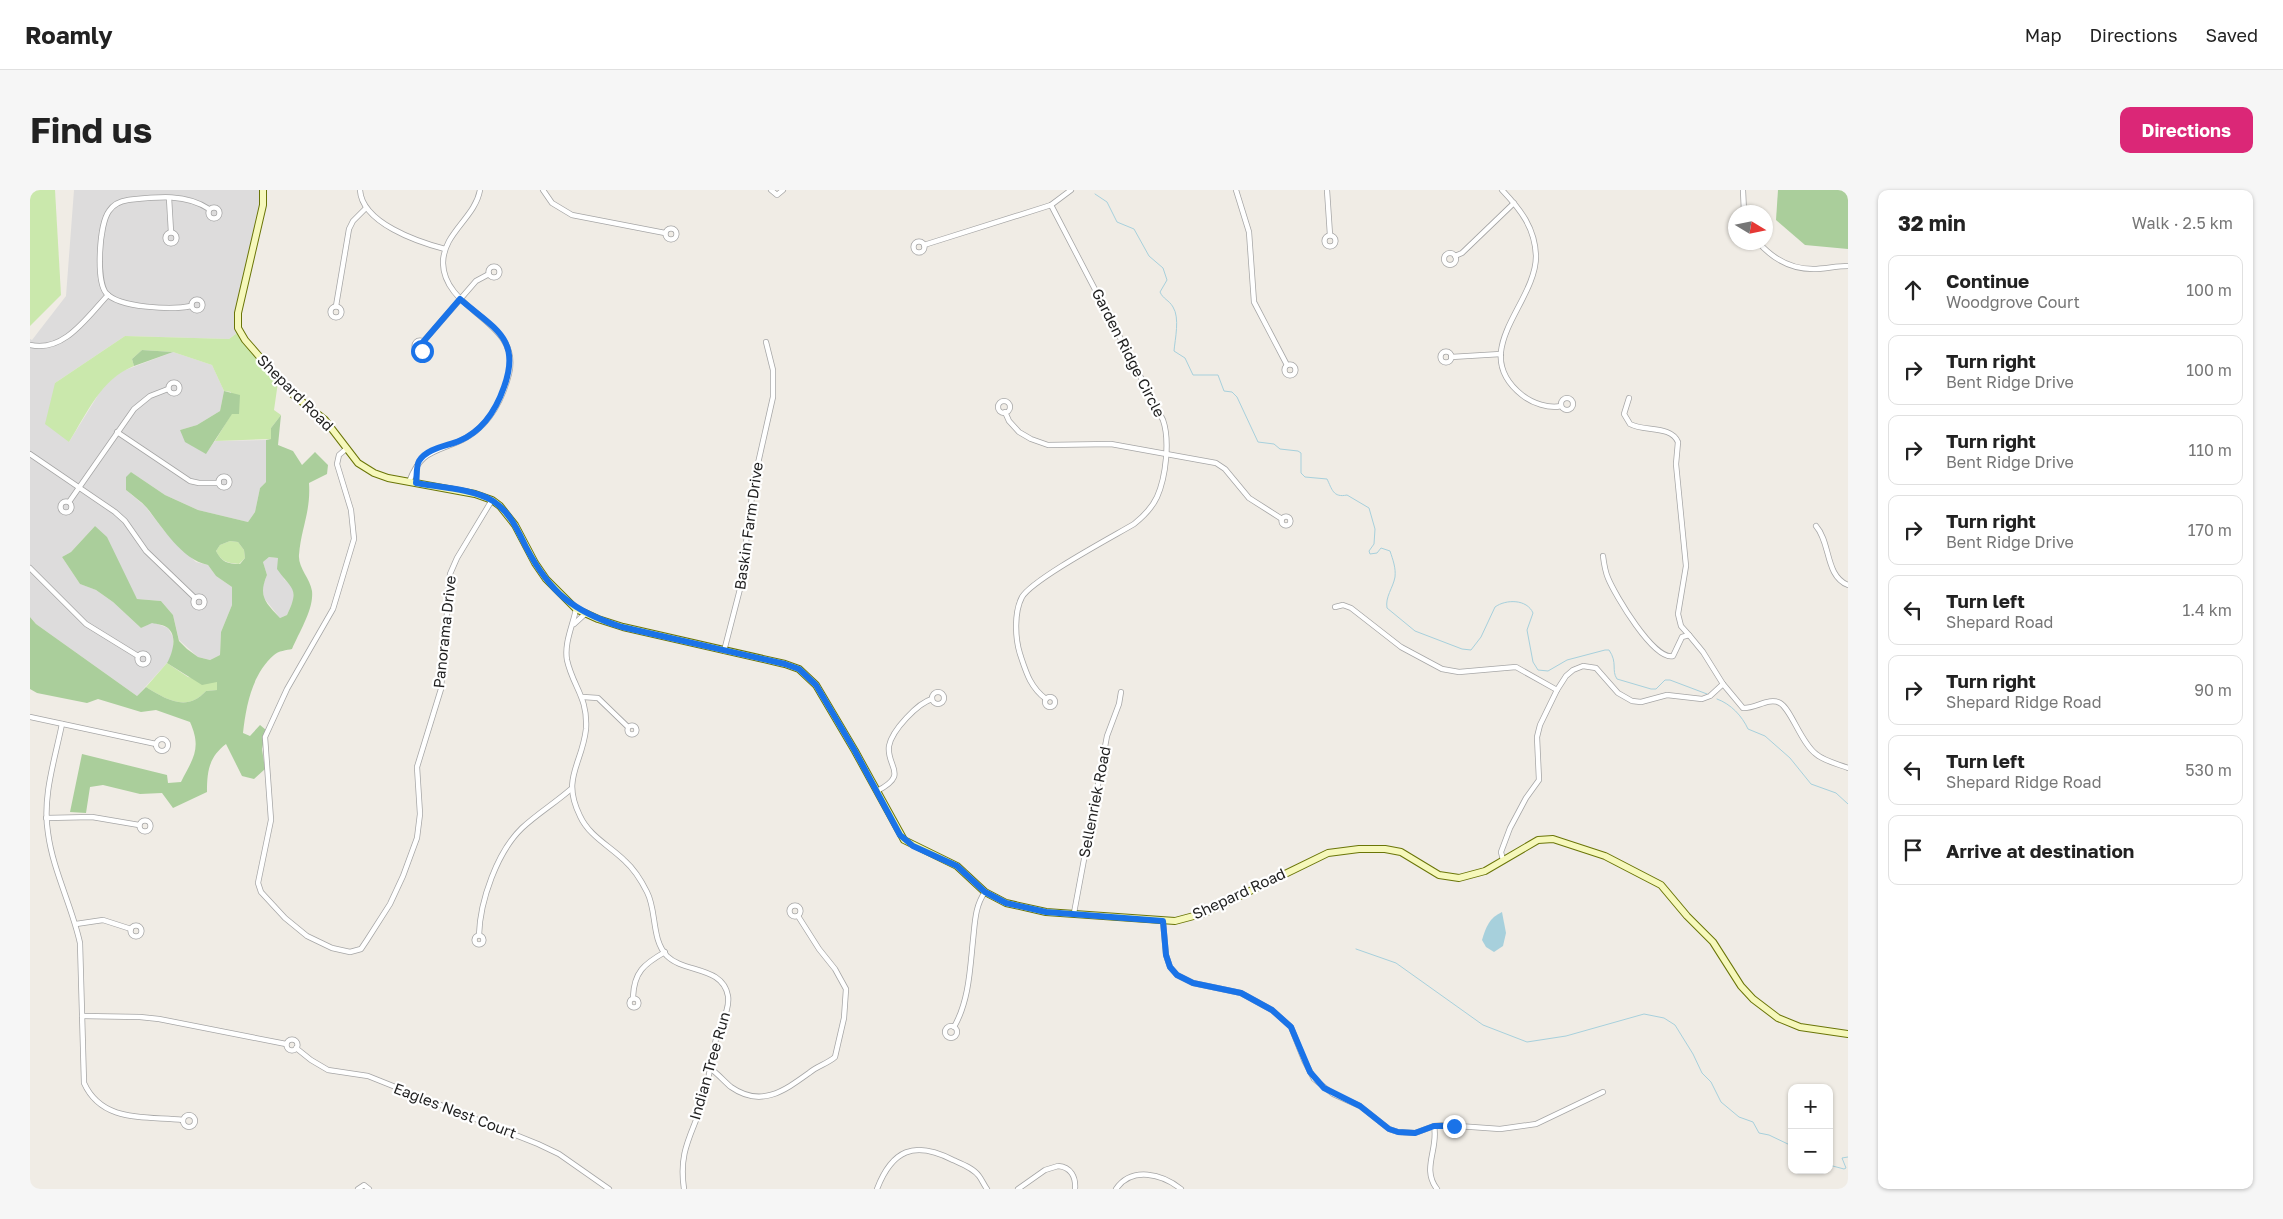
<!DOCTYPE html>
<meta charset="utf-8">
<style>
:root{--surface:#fff;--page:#f6f6f6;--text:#222;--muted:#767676;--line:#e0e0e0;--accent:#db2777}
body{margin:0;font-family:"Golos Text",sans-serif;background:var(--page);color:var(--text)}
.controls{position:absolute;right:15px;bottom:15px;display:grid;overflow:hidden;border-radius:10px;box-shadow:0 1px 4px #0004}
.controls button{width:45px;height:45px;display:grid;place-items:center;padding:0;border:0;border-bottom:1px solid var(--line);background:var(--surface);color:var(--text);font:25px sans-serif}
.compass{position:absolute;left:1698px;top:15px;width:45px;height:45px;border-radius:50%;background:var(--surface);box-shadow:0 1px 4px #0004;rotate:100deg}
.stop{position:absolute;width:15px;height:15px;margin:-11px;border:4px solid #1a73e8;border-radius:50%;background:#fff}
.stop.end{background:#1a73e8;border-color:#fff;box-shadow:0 1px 5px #0008}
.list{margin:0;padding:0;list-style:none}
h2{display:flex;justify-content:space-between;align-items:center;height:65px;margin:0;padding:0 20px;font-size:21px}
h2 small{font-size:16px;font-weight:400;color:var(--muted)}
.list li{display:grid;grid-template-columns:32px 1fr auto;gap:15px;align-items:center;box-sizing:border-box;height:70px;margin:0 10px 10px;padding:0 10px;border:1px solid var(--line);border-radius:10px}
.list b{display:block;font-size:19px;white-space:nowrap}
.list p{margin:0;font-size:16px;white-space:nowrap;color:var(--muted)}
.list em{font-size:16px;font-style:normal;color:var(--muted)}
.icon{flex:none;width:28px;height:28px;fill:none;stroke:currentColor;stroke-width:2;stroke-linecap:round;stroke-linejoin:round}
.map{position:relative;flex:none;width:1818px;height:999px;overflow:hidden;border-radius:10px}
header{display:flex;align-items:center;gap:30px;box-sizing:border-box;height:70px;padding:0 25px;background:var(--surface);border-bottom:1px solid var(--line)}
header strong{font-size:24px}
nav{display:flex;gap:28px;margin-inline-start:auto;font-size:18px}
.intro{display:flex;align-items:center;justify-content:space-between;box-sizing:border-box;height:120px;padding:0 30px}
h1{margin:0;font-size:35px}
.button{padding:12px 22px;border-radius:10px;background:var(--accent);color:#fff;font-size:18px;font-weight:700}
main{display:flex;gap:30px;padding:0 30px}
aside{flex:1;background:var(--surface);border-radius:10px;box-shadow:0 1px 4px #0004}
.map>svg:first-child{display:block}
.residential{fill:#dddcdc}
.grass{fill:#cae8ac}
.forest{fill:#aace9b;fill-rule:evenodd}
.water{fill:#a7d0dc}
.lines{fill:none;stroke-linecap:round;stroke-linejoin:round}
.stream{stroke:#a7d0dc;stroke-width:1}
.street-casing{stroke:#a6a6a6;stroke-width:6}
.secondary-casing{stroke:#6a7507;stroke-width:8}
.street{stroke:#fff;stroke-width:4.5}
.secondary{stroke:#f6f8bb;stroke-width:6}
.route{stroke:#1a73e8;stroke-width:6}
.labels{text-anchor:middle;stroke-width:4.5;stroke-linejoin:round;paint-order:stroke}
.street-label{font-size:15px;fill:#1f1f1f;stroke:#fff}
</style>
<header>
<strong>Roamly</strong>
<nav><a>Map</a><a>Directions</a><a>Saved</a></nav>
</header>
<div class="intro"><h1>Find us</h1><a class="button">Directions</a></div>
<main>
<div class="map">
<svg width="1818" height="999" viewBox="0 0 1818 999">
<rect width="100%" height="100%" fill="#f0ece5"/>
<!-- residential -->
<g class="residential">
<path d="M 44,0 L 229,0 L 230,2 L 231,12 L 205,128 L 207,143 L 199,149 L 95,146 L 25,193 L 39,252 L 73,197 L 90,182 L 143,162 L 182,175 L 194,201 L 190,221 L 167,235 L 150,240 L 176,263 L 185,251 L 236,250 L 236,292 L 230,298 L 225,322 L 218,332 L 168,320 L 135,305 L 101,282 L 96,300 L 115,316 L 136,343 L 166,372 L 178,375 L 186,386 L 202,397 L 202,415 L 191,442 L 190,465 L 180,470 L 168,467 L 149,450 L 143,425 L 131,411 L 107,409 L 65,336 L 41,362 L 32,367 L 50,394 L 66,400 L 83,412 L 111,438 L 122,432 L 138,438 L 143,447 L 143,463 L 137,473 L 107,506 L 6,434 L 0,427 L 0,149 L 2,150 L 36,106 Z"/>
<path d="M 239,367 L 248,368 L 254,389 L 263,397 L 264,409 L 257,425 L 250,428 L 234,408 L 232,398 L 237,385 L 233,372 Z"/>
</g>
<!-- grass -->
<g class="grass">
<path d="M 0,0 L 25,0 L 31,105 L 0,136 Z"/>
<path d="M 207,143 L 248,192 L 244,220 L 251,225 L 241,238 L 241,249 L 185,251 L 202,223 L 201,202 L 194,201 L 182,175 L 143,162 L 112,160 L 102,169 L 104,176 C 71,189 57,223 39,252 L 15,234 L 25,193 L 95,146 L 199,149 Z"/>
<path d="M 200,351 L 208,352 L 214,360 L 215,368 L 209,374 C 197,373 192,372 186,361 L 190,355 Z"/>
<path d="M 137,473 L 158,487 L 187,492 L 187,500 L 176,501 C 157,522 137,510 116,497 Z"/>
</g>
<!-- forest -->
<g class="forest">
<path d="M 1748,0 L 1818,0 L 1818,59 L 1775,55 L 1746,30 Z"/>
<path d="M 112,160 L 143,162 L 104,176 L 102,169 Z"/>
<path d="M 194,201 L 210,205 L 209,224 L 202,224 L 176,264 L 155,252 L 150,240 L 167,235 L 190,221 Z"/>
<path d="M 251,225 L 248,255 L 263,261 L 272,275 L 285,262 L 298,275 L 297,284 L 279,293 C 281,322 271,338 269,365 C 268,378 280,388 282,401 C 284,419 269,442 262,459 C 257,460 248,461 244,465 C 222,484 216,516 213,543 L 220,546 L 230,535 L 236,540 L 232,559 L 235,579 L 224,589 L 212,586 L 196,554 C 179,567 177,581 177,602 L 143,618 L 132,603 L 110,604 L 73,595 L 60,597 L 56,623 L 40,622 L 52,564 L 137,585 L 138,593 L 151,592 C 163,568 172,559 160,532 L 126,520 L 111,522 L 68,509 L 57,513 L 7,503 L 0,499 L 0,427 L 6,434 L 107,506 L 116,497 C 137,510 157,522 176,501 L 187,500 L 187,492 L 172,495 L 137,473 C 142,464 148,447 138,438 C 134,435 127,434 122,433 L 111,438 L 83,412 L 66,400 L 50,394 L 32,367 L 41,362 L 65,336 L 77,347 L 107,409 L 131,411 L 143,425 L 149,451 L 157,459 L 168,467 L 180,470 L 190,465 L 191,442 L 202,415 L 202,397 L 186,386 L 178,375 C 151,369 133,338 117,318 C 111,311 103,306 96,300 L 96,287 L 101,282 L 135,305 L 168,320 L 218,332 L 225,322 L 230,298 L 236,292 L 236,250 L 241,249 L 241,238 ZM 200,351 L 208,352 L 214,360 L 215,368 L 210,374 C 197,374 192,372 186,361 L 190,355 ZM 239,367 L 248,368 L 247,379 C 262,400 270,398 257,425 L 250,428 C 235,412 228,406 237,385 L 233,372 Z"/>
</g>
<!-- water -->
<path class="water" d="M 1472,722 L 1476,743 L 1473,756 L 1464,762 L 1456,757 L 1452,750 C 1456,737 1459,728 1472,722 Z"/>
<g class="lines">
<!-- stream -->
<g class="stream">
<path d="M 1065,4 L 1077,12 L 1087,32 L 1104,39 L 1119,66 L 1133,78 L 1137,90 L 1130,102 C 1133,109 1139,110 1143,117 C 1150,128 1145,149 1144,161 L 1155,168 L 1163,185 L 1188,185 L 1194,201 L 1202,202 L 1207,207 L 1228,252 L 1244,254 L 1250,259 L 1268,261 L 1271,263 L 1271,283 L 1275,287 L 1297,289 C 1302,299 1303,308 1317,305 L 1339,318 L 1345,339 L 1344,354 L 1339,361 L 1340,364 L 1347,363 L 1351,358 L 1360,361 C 1363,370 1366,378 1365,387 C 1363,398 1355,407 1357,418 L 1385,441 L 1432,459 L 1441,460 L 1451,447 L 1465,417 C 1476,409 1497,409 1503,423 L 1497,440 L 1503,472 L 1508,480 L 1518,481 L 1537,470 L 1575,460 L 1579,460 C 1588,473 1581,480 1587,489 L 1621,499 L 1626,499 L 1635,490 L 1640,490 L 1677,504"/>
<path d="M 1687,509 C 1701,514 1712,526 1718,539 L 1735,546 L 1760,568 L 1781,594 L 1806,603 L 1818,614"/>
<path d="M 1326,759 L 1366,773 L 1453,835 L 1497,852 L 1536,846 L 1614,824 L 1634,828 L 1645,835 L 1663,864 L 1672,883 L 1681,892 L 1691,912 L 1709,927 L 1723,932 L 1729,943 L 1739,945 L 1762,956"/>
<path d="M 1799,975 L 1814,979 L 1816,978 L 1812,968 L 1818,967"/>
</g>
<defs>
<g id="street">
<path d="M 330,0 C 332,33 388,52 415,59"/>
<path d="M 513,0 L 522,13 L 542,25 L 635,43"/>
<path d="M 741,0 L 747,5 L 753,0"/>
<path d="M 1206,0 L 1219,42 L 1224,112 L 1257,175"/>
<path d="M 1297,0 L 1300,45"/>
<path d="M 1472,0 C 1491,20 1505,38 1506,66 C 1506,114 1437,161 1492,205 C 1502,213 1519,219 1531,216"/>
<path d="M 1713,0 L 1714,22"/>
<path d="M 139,8 L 141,42"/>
<circle cx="184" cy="23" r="5.5"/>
<circle cx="641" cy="44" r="5.5"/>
<circle cx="141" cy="48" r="5.5"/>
<circle cx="1300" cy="51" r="5.5"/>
<circle cx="889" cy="57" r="5.5"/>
<path d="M 1728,52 C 1742,68 1761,79 1783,79 C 1795,79 1806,76 1818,76"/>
<path d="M 894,55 L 1021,15 L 1041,0"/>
<circle cx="1420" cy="69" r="6"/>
<path d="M 1425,66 L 1432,63 L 1484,13"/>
<circle cx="464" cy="82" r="5.5"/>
<circle cx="167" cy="115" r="5.5"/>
<path d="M 161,116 C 143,120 89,118 76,103 C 66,90 69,35 79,21 C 83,15 90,11 98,10 C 126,7 155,3 179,19"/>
<path d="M 306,116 L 319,39 L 323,31 L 336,18"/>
<circle cx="306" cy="122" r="5.5"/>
<circle cx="390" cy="156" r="5.5"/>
<path d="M 393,152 L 446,91 L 459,84"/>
<path d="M 0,155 C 34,163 57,127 78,105"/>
<circle cx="1416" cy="167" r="5.5"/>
<path d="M 1421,167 L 1471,164"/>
<circle cx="1260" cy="180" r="5.5"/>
<circle cx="144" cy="198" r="5.5"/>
<path d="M 1599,208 L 1594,224 L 1600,234 C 1614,242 1641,235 1648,252 L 1646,274 L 1656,376 L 1648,424 L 1651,436 L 1659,445"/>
<circle cx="1537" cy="214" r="6"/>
<circle cx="974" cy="217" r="6"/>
<path d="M 975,222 L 979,231 L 989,242 L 1001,249 L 1018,255 L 1081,254 L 1186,273 L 1195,279 L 1219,308 L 1252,329"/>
<path d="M 87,242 L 160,291 L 169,293 L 189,293"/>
<path d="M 316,259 L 309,265 L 307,274 L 321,320 L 324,349 L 303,419 L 257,499 L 235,547 L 241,630 L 228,693 L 231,702 L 255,728 L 277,746 L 302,758 L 320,762 L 331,759 L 337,750 L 360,714 L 373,686 L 387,648 L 390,624 L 387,577 L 411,499 L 420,384 L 427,368 L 462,310"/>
<path d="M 0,264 L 85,322 L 95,331 L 116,361 L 165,408"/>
<circle cx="194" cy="292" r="5.5"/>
<path d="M 379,292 C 391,260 404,263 432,250 C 458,237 472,211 479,184 C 492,131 414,122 413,73 C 413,43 445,28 450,0"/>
<path d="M 386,293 L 387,276"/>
<circle cx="36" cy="317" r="5.5"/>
<path d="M 39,312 L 104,219 L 120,206 L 138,199"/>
<circle cx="1256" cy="331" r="4.5"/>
<path d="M 1786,336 C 1801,353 1795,386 1818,395"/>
<path d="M 1573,366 C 1574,374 1575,381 1578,388 C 1585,405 1624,471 1643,466 L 1652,447 L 1659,445 L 1673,462 L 1693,494"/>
<path d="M 0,378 L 56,434 L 108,466"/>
<circle cx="169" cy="412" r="5.5"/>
<path d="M 1305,417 L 1313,415 L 1321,418 L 1371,457 L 1412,479 L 1429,482 L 1486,477 L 1527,500"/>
<path d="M 546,419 C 543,435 534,453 537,470 C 543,497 558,507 556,539 C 552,575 531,588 550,626 C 559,646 580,656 595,671 C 604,679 611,690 617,702 C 627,721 621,749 637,766 C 654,783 693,776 698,806 C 700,820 690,835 686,849 C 681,869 679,889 674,908 C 663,944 648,959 654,999"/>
<path d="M 544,434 L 555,424"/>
<path d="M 694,461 L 710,399 L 724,291 L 743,207 L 743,180 L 736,152"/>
<circle cx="113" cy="469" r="5.5"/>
<circle cx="908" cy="508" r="6"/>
<circle cx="1020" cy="512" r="5"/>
<path d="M 553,507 L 568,508 L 598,537"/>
<path d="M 1016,509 C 1000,497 996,482 990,464 C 985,448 984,422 992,407 C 1003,389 1082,347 1104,334 C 1114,326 1122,318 1127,307 C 1136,287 1140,250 1133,230 L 1021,15"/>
<path d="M 0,527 L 126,554"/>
<path d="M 32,534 C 25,569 12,607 18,643 C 23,681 42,716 50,753 L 54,893 C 72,933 115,926 153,930"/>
<circle cx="602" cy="540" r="4.5"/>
<circle cx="132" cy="555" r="6"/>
<path d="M 847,601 C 880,584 856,577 859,556 C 862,540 888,513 902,509"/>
<path d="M 16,628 L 62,627 L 109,635"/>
<circle cx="115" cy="636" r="5.5"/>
<path d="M 1473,670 L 1471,662 L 1480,638 L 1496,608 L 1509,590 L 1507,547 L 1510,535 L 1527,500 L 1536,486 L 1543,480 L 1553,476 L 1566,478 L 1588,503 L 1602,511 L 1611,512 L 1637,505 L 1672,509 L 1680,506 L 1693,494 L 1713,518 C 1725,519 1739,507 1750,513 C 1761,519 1771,553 1786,564 C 1794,571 1808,574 1818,578"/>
<circle cx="765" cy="721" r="5.5"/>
<path d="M 1044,723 L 1077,546 L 1089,514 L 1091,502"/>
<path d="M 1133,731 L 1136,765 L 1140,777 L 1147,785 L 1163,793 L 1211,803 L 1242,820 L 1261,837 L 1274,870 L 1284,889 L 1303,904 L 1330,916 L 1359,939 L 1368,942 L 1385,943 L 1404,936 L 1414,935 L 1470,939 L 1506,934 L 1573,902"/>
<path d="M 46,734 L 73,730 L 101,739"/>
<circle cx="106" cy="741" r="5.5"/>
<path d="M 449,745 C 450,711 467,662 492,638 C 507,624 525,613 541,599"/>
<circle cx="449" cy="750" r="4.5"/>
<path d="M 603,807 C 604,782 614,774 635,762"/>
<circle cx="604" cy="813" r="4.5"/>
<path d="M 52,826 L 110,827 L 129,829 L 256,854"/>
<circle cx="921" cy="842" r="6"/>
<path d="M 924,837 C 939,811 940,779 943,750 C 945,732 945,716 955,702"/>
<circle cx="262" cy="855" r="5.5"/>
<path d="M 266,858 L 281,870 L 298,880 L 338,886 L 508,954 L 529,964 L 579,999"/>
<path d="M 681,879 C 688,884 694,891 701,897 C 731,918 754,901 779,883 C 787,876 797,874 805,867 L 814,828 L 816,799 L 805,779 L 789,759 L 768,726"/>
<circle cx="159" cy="931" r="6"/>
<path d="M 1404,936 C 1409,958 1391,979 1407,999"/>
<path d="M 328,999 L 334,995 L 339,999"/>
<path d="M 847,999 C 862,960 884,950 923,970 C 932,974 943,978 949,986 C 952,990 954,995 957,999"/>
<path d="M 988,999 L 1015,980 L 1028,976 C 1041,977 1046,987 1045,999"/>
<path d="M 1086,999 C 1102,976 1132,984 1151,999"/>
</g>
<path id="secondary" d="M 233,0 L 233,15 L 208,123 L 208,138 L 215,150 L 261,203 L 295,230 L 328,273 L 344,283 L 358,288 L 445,304 L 462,310 L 470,316 L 485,335 L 505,373 L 516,389 L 546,419 L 568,429 L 593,437 L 755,474 L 769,479 L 786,495 L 825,561 L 874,650 L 927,676 L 955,702 L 976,713 L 1016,722 L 1145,731 L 1175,723 L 1298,663 L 1329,659 L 1355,659 L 1371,662 L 1409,685 L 1429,688 L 1455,681 L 1508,650 L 1523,649 L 1575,666 L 1631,695 L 1657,726 L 1683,752 L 1711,796 L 1723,809 L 1748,828 L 1770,837 L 1818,844"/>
</defs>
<!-- street casing -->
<use href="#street" class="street-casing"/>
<!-- secondary casing -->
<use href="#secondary" class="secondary-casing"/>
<!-- street -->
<use href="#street" class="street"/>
<!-- secondary -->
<use href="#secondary" class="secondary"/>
</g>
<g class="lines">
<!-- route -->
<path class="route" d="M 392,161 L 395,156 L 393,152 L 430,109 C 463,138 492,148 474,197 C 466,220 453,241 429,251 C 417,256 397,258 389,271 C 386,276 387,287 386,293 C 408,297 444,299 463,311 C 480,322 488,341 496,357 C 520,403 544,422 592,437 L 755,474 L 769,479 L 786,495 L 825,561 L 870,645 L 883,656 L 927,676 L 955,702 L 976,713 L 1016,722 L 1133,731 L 1136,765 L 1140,777 L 1147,785 L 1163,793 L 1211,803 L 1242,820 L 1261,837 L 1280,882 L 1294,898 L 1330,916 L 1359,939 L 1368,942 L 1385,943 L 1404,936 L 1424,936"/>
</g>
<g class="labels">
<!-- street labels -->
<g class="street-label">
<text transform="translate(1098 163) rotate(63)" y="5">Garden Ridge Circle</text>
<text transform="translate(265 203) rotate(45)" y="5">Shepard Road</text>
<text transform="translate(719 336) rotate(-82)" y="5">Baskin Farm Drive</text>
<text transform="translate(415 442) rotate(-84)" y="5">Panorama Drive</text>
<text transform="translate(1065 612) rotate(-79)" y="5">Sellenriek Road</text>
<text transform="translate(1209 704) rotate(-25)" y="5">Shepard Road</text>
<text transform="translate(680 876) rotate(-74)" y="5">Indian Tree Run</text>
<text transform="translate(425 921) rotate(21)" y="5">Eagles Nest Court</text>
</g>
</g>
</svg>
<div class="controls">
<button>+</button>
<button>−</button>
</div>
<svg class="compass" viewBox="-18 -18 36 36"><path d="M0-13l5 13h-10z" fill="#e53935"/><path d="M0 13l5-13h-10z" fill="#767676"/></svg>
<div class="stop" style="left:392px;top:161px"></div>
<div class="stop end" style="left:1424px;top:936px"></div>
</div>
<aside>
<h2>32 min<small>Walk · 2.5 km</small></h2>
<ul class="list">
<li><svg class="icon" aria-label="ahead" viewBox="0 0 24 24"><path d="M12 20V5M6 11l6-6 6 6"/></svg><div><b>Continue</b><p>Woodgrove Court</p></div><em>100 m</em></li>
<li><svg class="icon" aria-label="right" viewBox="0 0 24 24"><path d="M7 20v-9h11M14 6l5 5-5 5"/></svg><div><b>Turn right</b><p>Bent Ridge Drive</p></div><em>100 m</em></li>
<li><svg class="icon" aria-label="right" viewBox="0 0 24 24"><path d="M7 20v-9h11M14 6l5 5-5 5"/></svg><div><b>Turn right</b><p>Bent Ridge Drive</p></div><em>110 m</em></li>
<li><svg class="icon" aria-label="right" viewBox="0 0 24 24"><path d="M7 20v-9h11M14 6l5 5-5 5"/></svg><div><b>Turn right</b><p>Bent Ridge Drive</p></div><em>170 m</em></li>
<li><svg class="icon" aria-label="left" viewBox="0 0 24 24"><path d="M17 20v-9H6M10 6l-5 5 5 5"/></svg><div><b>Turn left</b><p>Shepard Road</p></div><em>1.4 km</em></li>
<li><svg class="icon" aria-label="right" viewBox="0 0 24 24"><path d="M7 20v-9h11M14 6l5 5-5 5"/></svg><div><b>Turn right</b><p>Shepard Ridge Road</p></div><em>90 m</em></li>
<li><svg class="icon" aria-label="left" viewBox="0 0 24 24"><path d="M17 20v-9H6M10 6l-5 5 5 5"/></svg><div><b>Turn left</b><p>Shepard Ridge Road</p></div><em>530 m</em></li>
<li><svg class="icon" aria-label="arrive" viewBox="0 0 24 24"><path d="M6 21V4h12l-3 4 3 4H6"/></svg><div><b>Arrive at destination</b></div></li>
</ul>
</aside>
</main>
